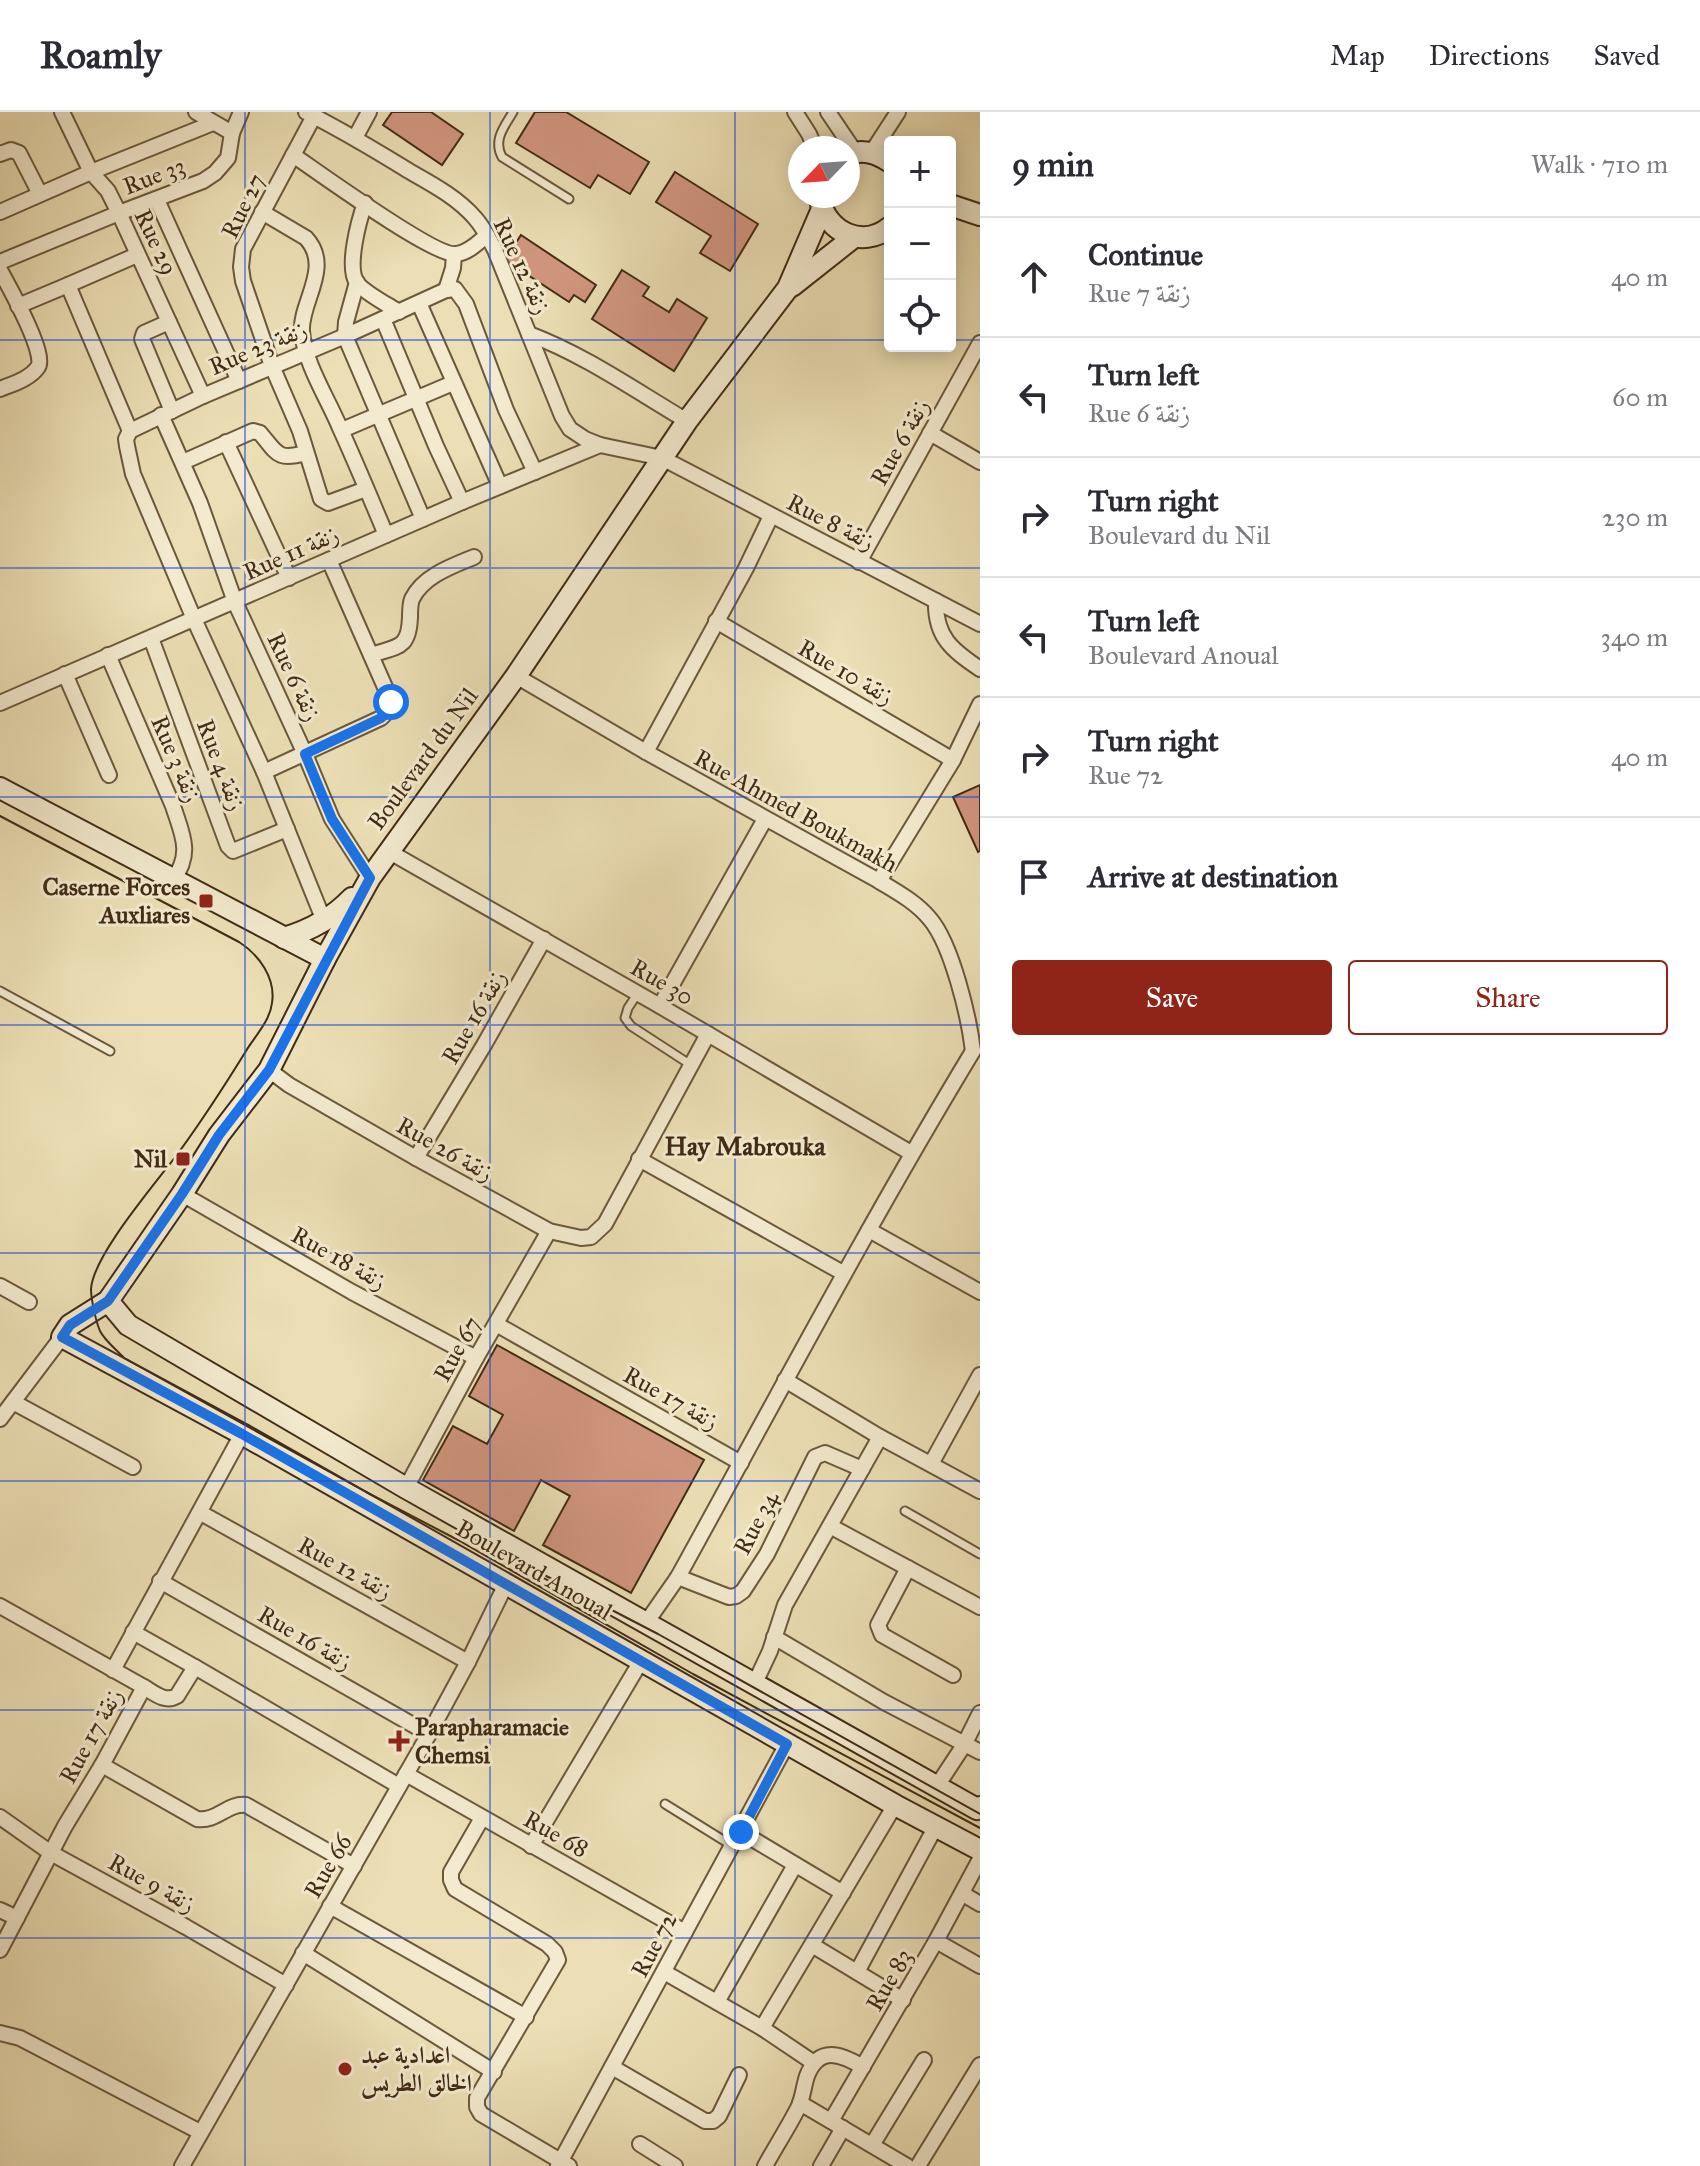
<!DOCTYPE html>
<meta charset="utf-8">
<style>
:root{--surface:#fff;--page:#f7f7f7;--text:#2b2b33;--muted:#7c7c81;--line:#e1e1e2;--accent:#8f2418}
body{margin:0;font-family:"IM FELL Great Primer",Amiri,serif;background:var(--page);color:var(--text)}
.controls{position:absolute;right:24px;top:24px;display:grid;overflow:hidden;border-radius:8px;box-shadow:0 4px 20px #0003}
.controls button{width:72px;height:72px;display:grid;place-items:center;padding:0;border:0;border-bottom:2px solid var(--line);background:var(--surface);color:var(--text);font:40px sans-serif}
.compass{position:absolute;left:788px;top:24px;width:72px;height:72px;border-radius:50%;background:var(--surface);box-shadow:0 4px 20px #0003;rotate:245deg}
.stop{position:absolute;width:24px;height:24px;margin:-18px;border:6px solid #1a73e8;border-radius:50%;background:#fff}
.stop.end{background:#1a73e8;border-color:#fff;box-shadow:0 2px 8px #0008}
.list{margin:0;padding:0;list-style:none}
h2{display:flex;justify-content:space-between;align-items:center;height:104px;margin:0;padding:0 32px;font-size:34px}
h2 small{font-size:26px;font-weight:400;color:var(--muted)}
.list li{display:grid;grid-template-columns:52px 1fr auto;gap:24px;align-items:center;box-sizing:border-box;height:120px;padding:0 32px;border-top:2px solid var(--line)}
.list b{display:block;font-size:30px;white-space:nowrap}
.list p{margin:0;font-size:26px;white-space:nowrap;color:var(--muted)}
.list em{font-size:26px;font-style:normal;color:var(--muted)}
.actions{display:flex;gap:16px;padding:24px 32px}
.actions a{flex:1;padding:18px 0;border:2px solid var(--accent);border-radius:8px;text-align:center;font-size:28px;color:var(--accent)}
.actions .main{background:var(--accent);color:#fff}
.icon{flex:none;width:44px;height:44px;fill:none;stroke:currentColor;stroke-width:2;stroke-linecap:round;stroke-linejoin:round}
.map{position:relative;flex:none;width:980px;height:2054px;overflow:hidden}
header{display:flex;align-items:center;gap:48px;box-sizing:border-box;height:112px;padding:0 40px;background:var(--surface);border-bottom:2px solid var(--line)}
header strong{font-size:38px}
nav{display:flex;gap:44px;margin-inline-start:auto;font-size:28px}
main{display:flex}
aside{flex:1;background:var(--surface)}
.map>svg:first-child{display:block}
.building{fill:#d1967f;stroke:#412b14;stroke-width:2}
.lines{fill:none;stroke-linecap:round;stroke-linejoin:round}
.lane-casing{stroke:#6c583c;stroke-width:11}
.street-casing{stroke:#6c583c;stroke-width:18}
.secondary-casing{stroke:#412b14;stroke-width:24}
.lane{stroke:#f3eacf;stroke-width:7}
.street{stroke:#f3eacf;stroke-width:14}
.secondary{stroke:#f3eacf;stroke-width:20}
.tram{stroke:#412b14;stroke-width:2}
.route{stroke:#1a73e8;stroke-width:10}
.grid{fill:none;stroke:#1d4ed8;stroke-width:2;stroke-opacity:0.55}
.poi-dot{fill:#8f2418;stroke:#f3eacf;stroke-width:3}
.labels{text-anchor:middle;stroke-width:6;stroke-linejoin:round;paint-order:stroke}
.street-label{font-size:24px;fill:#412b14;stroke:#f3eacf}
.poi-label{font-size:24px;font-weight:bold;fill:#412b14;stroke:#f3eacf;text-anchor:end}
.neighbourhood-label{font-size:26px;font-weight:bold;fill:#412b14;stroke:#f3eacf}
</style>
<header>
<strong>Roamly</strong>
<nav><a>Map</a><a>Directions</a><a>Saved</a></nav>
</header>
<main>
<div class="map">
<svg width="980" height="2054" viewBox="0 0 980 2054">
<rect width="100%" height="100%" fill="#ecdfb5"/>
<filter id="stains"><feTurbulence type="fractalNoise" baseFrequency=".0025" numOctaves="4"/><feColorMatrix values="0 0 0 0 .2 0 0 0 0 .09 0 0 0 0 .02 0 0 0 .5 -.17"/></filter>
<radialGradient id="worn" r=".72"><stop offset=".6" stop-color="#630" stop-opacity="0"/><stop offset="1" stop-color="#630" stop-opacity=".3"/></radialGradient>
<!-- building -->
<g class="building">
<path d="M 392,0 L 431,0 L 463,22 L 442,53 L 383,13 Z"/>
<path d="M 535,0 L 566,0 L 649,50 L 630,82 L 598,63 L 590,76 L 516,31 Z"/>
<path d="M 675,60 L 758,112 L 730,159 L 700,141 L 711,124 L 656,90 Z"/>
<path d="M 521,123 L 596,173 L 585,190 L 574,183 L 569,190 L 505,148 Z"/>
<path d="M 622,158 L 649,175 L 643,184 L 669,200 L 677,187 L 707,206 L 674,259 L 592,207 Z"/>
<path d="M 980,673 L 980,739 L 978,740 L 953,685 Z"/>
<path d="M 497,1233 L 704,1348 L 631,1481 L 543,1433 L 570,1384 L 541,1368 L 514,1419 L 423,1368 L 453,1314 L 487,1332 L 503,1303 L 469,1284 Z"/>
</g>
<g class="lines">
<defs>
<g id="lane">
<path d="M 513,0 C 504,15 493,28 502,45 L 569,87"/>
<path d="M 0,879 L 110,939"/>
<path d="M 638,881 L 628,896 L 625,906 L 631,914 L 691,953"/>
<path d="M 905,1399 L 980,1442"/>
<path d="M 665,1692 L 731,1733"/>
</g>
<g id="street">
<path d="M 62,0 L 91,60 L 108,79 L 119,101 L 203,284"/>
<path d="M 196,0 L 232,21"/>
<path d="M 306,0 C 341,18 375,38 409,59 C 432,72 458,86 475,106 C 484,116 489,127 495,138 L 562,304 L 570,317 L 585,327 L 600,333 L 662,346 L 980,512"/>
<path d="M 795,0 L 809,22 L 815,36"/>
<path d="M 828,0 L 855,40"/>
<path d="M 314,4 L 243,137 L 241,155 L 243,169 L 272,254 L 300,319 L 321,387 L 328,391 L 366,377"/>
<path d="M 355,26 L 369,0"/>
<path d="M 872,40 L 898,0"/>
<path d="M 0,42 L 11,38 L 19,41 L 40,82"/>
<path d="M 293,43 C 318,60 435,145 456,142 C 468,141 479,130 487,123"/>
<path d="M 157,88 L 239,269"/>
<path d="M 365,91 C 359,108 346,155 357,171 C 365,181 388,193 399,200"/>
<path d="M 0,100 L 91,60 L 213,11"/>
<path d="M 262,100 L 306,126 C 333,155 300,190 302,219 C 304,250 328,287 340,316 C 356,351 371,387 386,423"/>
<path d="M 0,150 L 119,101 L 203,69 L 215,61 L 228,46 L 232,21 L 241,0"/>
<path d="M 0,158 C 8,173 47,242 38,255 C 30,267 12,272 0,277"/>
<path d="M 357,170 L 346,210 L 345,224 L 423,407"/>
<path d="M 446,178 L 455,177 L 466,192 L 506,298 L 535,360"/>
<path d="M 446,178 L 453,156 L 454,143"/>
<path d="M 419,191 L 500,374"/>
<path d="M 18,194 L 68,173"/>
<path d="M 383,207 L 436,334 L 462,390"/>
<path d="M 169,210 L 144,221 L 142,227 L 172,299"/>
<path d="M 529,222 C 585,243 636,279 687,309"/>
<path d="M 161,303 L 200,391 L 235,490 L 305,642 L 332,707 L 370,766"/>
<path d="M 342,318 L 453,271"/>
<path d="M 130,319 L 68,173 L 137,143"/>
<path d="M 930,321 L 980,350"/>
<path d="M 226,330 L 289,466"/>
<path d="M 183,350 L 253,319 L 260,321 C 277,341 277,349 305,341"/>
<path d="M 329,448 L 388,582 L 391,596 L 381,606 L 264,660 L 194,507 L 133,362 L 127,334 L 126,327 L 130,319 L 203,284 L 345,224 L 446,178"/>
<path d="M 859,450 L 980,231"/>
<path d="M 936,489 C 935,525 952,538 980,557"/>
<path d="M 716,509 L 953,648"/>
<path d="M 151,526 L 228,734 L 233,739 L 287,717"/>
<path d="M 108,543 L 173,694 C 182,722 193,741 173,768"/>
<path d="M 371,543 C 398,534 409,537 410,505 C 410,499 410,492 412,487 C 423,464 452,454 474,445"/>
<path d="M 65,562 L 109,663"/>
<path d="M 516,564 L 646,640 L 879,769 C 897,780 916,790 930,807 C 952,833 969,905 973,939"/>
<path d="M 0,591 L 462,390 L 600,333"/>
<path d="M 646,640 L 746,456 L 771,404"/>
<path d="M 264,660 L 324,809"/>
<path d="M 388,739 L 660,894 L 911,1041"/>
<path d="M 879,769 L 953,648 L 980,592"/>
<path d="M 660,894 L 765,707"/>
<path d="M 269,958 L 289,973 L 416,1046 L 549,1119 L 581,1126 L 591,1125 L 605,1112 L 708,922"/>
<path d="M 416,1046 L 484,933 L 544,827"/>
<path d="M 639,1047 L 843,1161"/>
<path d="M 182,1082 L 352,1180 L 476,1246"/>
<path d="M 869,1118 L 980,1180"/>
<path d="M 0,1174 L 29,1190"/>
<path d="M 496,1212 L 741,1351"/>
<path d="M 785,1268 L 880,1325 L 980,1379"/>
<path d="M 13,1290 L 133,1355"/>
<path d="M 0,1307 L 62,1225"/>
<path d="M 931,1352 L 980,1263"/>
<path d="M 406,1376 L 476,1246 L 549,1119"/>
<path d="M 201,1401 L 468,1550"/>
<path d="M 830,1414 L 980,1495"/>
<path d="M 908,1456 L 878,1513 L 882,1523 L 953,1563"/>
<path d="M 678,1465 L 729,1485 L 736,1484 L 743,1479 L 767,1442 L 815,1345 L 825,1341 L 862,1357"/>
<path d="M 160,1469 L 429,1622"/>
<path d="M 0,1494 L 144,1575"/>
<path d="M 646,1511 L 678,1465 C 775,1289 869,1111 973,939"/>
<path d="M 133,1520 L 195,1555"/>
<path d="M 774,1525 L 884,1590 L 980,1640"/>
<path d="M 113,1558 L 242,1322"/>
<path d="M 755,1571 L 770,1539 L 785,1493 L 880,1325"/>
<path d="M 102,1653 L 197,1707 C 217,1710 227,1691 246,1693 L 354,1754"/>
<path d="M 406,1662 L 685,1820"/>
<path d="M 937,1674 L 964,1633 L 980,1601"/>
<path d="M 0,1705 L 51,1741 L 186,1815 L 286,1873"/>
<path d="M 482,1706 L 451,1760 L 451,1768 L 455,1777 L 547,1832 L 555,1840 L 558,1848 L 477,1986 L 477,1995 L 481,2002 L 569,2054"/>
<path d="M 741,1720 L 843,1781"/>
<path d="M 531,1734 L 641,1549"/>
<path d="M 963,1782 L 980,1792"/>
<path d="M 330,1794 L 526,1905"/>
<path d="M 0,1798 L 17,1806"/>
<path d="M 936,1829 L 980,1854"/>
<path d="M 812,1833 L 903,1888"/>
<path d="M 0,1838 L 65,1714 L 102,1653 L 144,1575 C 154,1581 165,1591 177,1584 L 195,1555 L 399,1674"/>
<path d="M 303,1841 L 494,1960"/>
<path d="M 664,1860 L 762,1916 L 814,1951"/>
<path d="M 857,1860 L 936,1714"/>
<path d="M 717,1890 L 795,1753"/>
<path d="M 762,1916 L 895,1693"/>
<path d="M 0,1921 L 20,1926 L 200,2020"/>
<path d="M 612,1955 L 705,2009 L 713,2009 L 719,2004 L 739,1963"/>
<path d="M 800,1991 L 907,2054"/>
<path d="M 831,2009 L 936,1829 L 980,1747"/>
<path d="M 640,2032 L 675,2054"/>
<path d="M 872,2033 L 924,1948"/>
<path d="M 182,2054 L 429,1622 L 468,1550 L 506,1472"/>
<path d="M 558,2054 L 787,1632"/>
<path d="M 765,2054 C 776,2034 789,2014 799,1994 C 803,1984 804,1973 807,1964 C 819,1933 841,1942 863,1955"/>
<path d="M 821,2054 L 843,2016"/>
<path d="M 918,2054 L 980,1953"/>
</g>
<g id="secondary">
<path d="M 848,42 C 864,37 877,41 890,50"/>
<path d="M 820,88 C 827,121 863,137 890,115"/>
<path d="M 950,93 L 980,103"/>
<path d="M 822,97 L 788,176 L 687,309 L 516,564 L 370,766 L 325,847 L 269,958 L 219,1023 L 182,1082 L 108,1189 L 70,1213 L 62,1225 L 242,1322 L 895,1693 L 980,1738"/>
<path d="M 792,174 L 854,125"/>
<path d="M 0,676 L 325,847"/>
<path d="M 284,826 C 311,818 333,806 352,786"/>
<path d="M 108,1189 L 128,1213 L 406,1376 L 977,1697 L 980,1695"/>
</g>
</defs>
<!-- lane casing -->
<use href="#lane" class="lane-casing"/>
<!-- street casing -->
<use href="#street" class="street-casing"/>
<!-- secondary casing -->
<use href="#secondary" class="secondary-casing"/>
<!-- lane -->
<use href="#lane" class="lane"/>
<!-- street -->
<use href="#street" class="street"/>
<!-- secondary -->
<use href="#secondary" class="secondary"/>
<!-- tram -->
<g class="tram">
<path d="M 0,704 L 239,830 C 259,843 276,866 272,891 C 270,909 255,924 246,939 C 225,973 203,1007 179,1040 C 157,1070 93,1143 91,1177 C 91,1187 96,1210 100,1219 C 105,1229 117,1238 124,1246 L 366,1380 L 458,1428 L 693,1562 L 980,1716"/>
<path d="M 527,1454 L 658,1522 L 980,1702"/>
</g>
</g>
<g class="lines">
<!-- route -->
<path class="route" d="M 391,590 L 388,600 L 381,606 L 305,642 L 332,707 L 370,766 L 269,958 L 219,1023 L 182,1082 L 108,1189 L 70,1213 L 62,1225 L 242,1322 L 787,1632 L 741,1720"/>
</g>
<!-- grid -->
<path class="grid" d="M 245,0 L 245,2054M 490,0 L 490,2054M 735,0 L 735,2054M 0,228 L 890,228M 950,228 L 980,228M 0,456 L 980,456M 0,685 L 980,685M 0,913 L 980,913M 0,1141 L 980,1141M 0,1369 L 980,1369M 0,1598 L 980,1598M 0,1826 L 980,1826"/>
<!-- markers -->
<g class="poi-dot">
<rect x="198" y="781" width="16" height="16" rx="4"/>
<rect x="175" y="1039" width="16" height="16" rx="4"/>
<path d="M395 1617h8v8h8v8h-8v8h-8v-8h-8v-8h8z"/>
<circle cx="345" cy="1957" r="8"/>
</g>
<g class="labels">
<!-- street labels -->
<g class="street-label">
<text transform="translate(154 64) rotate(-21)" y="8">Rue 33</text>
<text transform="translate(243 94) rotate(-64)" y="8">Rue 27</text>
<text transform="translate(156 130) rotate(65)" y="8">Rue 29</text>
<text transform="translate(522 154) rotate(65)" y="8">Rue 12 زنقة</text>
<text transform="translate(258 236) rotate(-23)" y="8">Rue 23 زنقة</text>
<text transform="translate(900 330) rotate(-61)" y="8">Rue 6 زنقة</text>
<text transform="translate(831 410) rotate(27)" y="8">Rue 8 زنقة</text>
<text transform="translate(291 441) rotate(-24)" y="8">Rue 11 زنقة</text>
<text transform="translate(846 560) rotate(30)" y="8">Rue 10 زنقة</text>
<text transform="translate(294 565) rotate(65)" y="8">Rue 6 زنقة</text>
<text transform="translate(176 647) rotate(67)" y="8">Rue 3 زنقة</text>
<text transform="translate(423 647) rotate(-54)" y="8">Boulevard du Nil</text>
<text transform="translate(221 653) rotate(69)" y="8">Rue 4 زنقة</text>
<text transform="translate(796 699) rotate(29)" y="8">Rue Ahmed Boukmakh</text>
<text transform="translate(662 870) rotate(30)" y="8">Rue 30</text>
<text transform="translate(474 905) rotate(-60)" y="8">Rue 16 زنقة</text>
<text transform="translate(445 1037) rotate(29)" y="8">Rue 26 زنقة</text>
<text transform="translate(339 1146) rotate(29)" y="8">Rue 18 زنقة</text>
<text transform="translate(457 1237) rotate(-61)" y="8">Rue 67</text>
<text transform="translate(671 1286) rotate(29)" y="8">Rue 17 زنقة</text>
<text transform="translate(756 1411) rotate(-62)" y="8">Rue 34</text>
<text transform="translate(345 1456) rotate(29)" y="8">Rue 12 زنقة</text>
<text transform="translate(534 1458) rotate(30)" y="8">Boulevard Anoual</text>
<text transform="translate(305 1526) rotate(30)" y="8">Rue 16 زنقة</text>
<text transform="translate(91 1624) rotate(-61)" y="8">Rue 17 زنقة</text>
<text transform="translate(556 1722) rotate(29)" y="8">Rue 68</text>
<text transform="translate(328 1754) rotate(-60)" y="8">Rue 66</text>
<text transform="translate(152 1771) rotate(29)" y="8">Rue 9 زنقة</text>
<text transform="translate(654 1833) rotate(-62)" y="8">Rue 72</text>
<text transform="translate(889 1868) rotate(-60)" y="8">Rue 83</text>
</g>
<!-- poi labels -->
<g class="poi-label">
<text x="190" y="783">Caserne Forces<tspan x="190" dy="28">Auxliares</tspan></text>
<text x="167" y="1055">Nil</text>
<text x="415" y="1623" text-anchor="start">Parapharamacie<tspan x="415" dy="28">Chemsi</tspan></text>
<text x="361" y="1951" text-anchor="start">اعدادية عبد<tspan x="361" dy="28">الخالق الطريس</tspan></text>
</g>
<!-- neighbourhood labels -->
<g class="neighbourhood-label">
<text x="745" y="1043">Hay Mabrouka</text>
</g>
</g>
<rect width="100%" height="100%" filter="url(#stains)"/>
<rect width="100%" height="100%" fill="url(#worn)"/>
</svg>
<div class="controls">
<button>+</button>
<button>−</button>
<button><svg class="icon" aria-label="locate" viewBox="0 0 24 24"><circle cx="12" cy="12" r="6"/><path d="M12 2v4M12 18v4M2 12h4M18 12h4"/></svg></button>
</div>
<svg class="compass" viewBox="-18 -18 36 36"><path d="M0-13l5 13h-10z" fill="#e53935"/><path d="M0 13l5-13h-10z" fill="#7c7c81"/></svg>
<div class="stop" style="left:391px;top:590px"></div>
<div class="stop end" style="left:741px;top:1720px"></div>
</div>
<aside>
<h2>9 min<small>Walk · 710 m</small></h2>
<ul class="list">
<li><svg class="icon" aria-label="ahead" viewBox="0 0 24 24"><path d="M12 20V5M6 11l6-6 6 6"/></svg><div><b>Continue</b><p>Rue 7 زنقة</p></div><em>40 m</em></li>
<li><svg class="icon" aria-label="left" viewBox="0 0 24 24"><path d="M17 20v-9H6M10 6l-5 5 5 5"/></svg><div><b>Turn left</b><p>Rue 6 زنقة</p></div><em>60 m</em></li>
<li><svg class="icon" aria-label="right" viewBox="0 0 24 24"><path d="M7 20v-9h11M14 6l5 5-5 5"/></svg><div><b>Turn right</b><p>Boulevard du Nil</p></div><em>230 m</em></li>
<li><svg class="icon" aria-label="left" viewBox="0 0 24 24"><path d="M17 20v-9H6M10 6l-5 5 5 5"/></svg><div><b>Turn left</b><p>Boulevard Anoual</p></div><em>340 m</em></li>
<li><svg class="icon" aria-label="right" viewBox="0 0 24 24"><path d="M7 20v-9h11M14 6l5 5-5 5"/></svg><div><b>Turn right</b><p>Rue 72</p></div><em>40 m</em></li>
<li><svg class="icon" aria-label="arrive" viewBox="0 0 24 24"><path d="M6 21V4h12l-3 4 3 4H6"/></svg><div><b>Arrive at destination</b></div></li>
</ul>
<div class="actions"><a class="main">Save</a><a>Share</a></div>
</aside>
</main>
